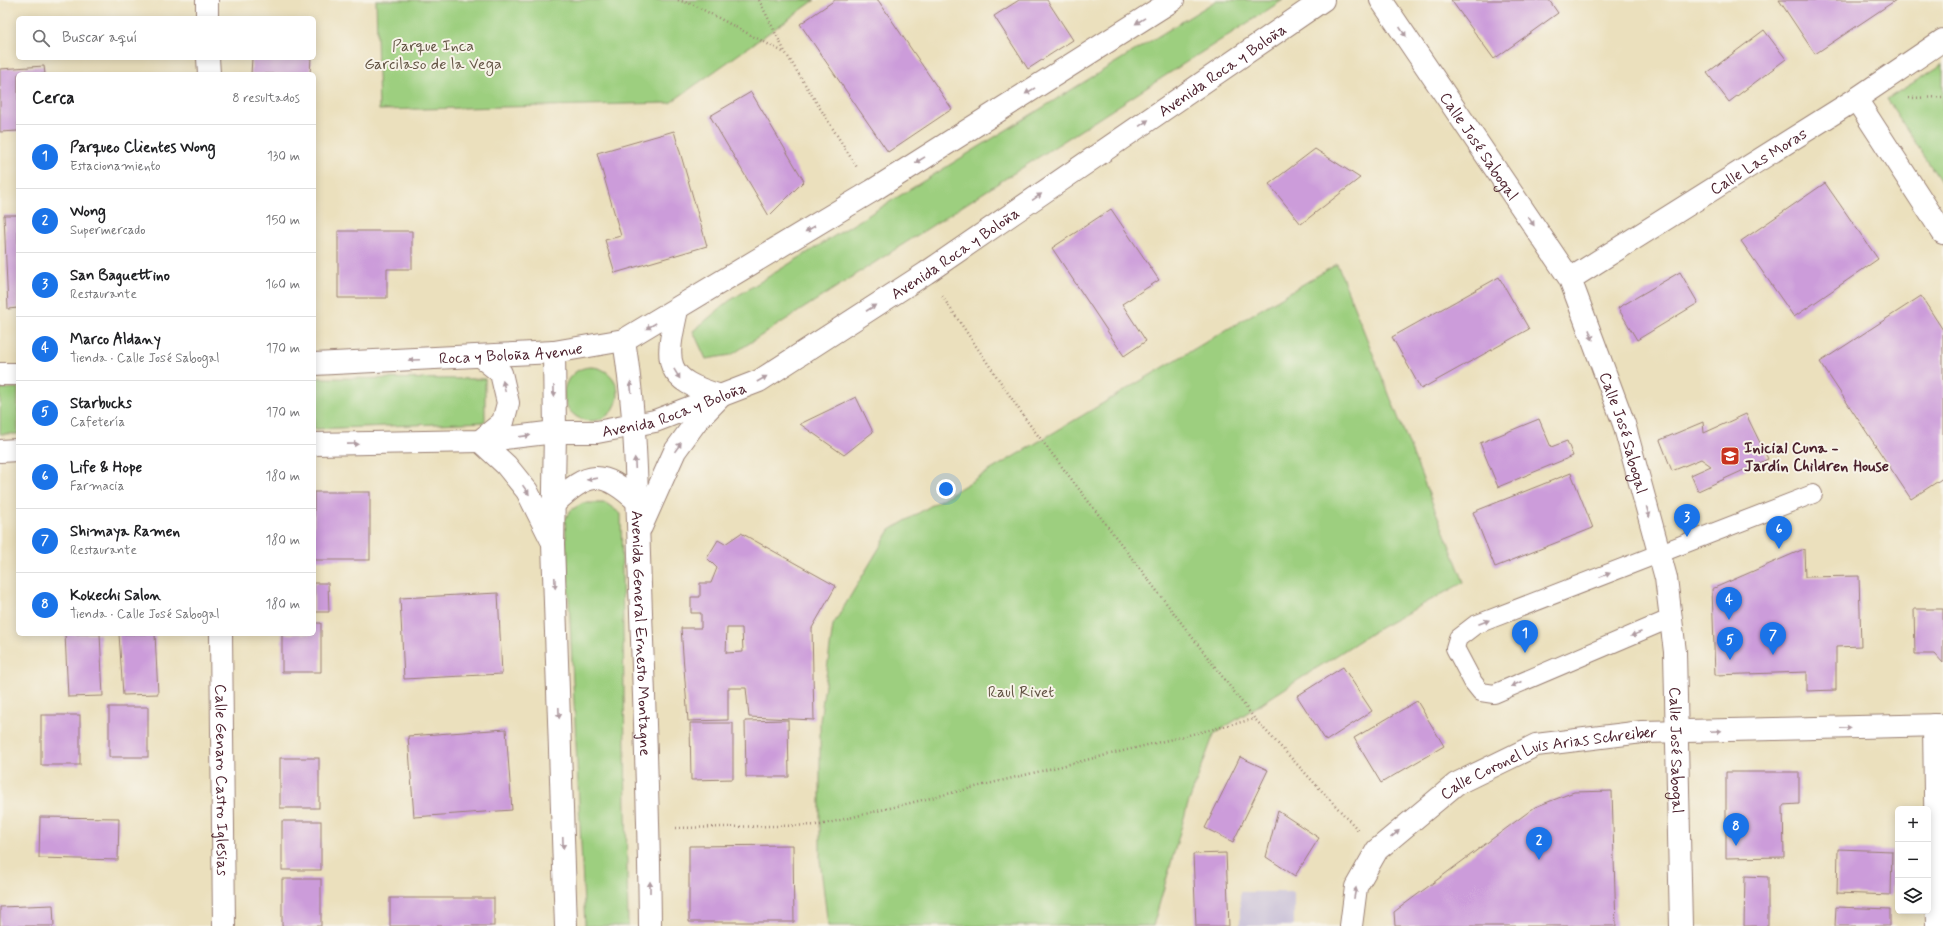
<!DOCTYPE html>
<html lang="es">
<meta charset="utf-8">
<style>
:root{--surface:#fff;--page:#f6f6f6;--text:#202124;--muted:#757577;--line:#e0e0e0;--accent:#1a73e8}
body{margin:0;font-family:Mynerve,sans-serif;background:var(--page);color:var(--text)}
.controls{position:absolute;right:12px;bottom:12px;display:grid;overflow:hidden;border-radius:6px;box-shadow:0 2px 10px #0003}
.controls button{width:36px;height:36px;display:grid;place-items:center;padding:0;border:0;border-bottom:1px solid var(--line);background:var(--surface);color:var(--text);font:20px sans-serif}
.you{position:absolute;left:946px;top:489px;width:14px;height:14px;margin:-10px;border:3px solid #fff;border-radius:50%;background:#1a73e8;box-shadow:0 0 0 6px #1a73e833}
.badge{display:grid;place-items:center;width:26px;height:26px;border-radius:50%;background:var(--accent);color:#fff;font-size:13px;font-weight:700}
.pin{position:absolute;translate:-50% -33px;filter:drop-shadow(0 1px 2px #0008)}
.pin::after{content:'';position:absolute;top:21px;width:14px;height:12px;background:inherit;clip-path:polygon(0 0,100% 0,50% 100%)}
.list{margin:0;padding:0;list-style:none}
h2{display:flex;justify-content:space-between;align-items:center;height:52px;margin:0;padding:0 16px;font-size:17px}
h2 small{font-size:13px;font-weight:400;color:var(--muted)}
.list li{display:grid;grid-template-columns:26px 1fr auto;gap:12px;align-items:center;box-sizing:border-box;height:64px;padding:0 16px;border-top:1px solid var(--line)}
.list b{display:block;font-size:15px;white-space:nowrap}
.list p{margin:0;font-size:13px;white-space:nowrap;color:var(--muted)}
.list em{font-size:13px;font-style:normal;color:var(--muted)}
.icon{flex:none;width:22px;height:22px;fill:none;stroke:currentColor;stroke-width:2;stroke-linecap:round;stroke-linejoin:round}
.map{position:relative;flex:none;width:1943px;height:926px;overflow:hidden}
.search{position:absolute;background:var(--surface);box-shadow:0 2px 10px #0003;left:16px;top:16px;width:300px;height:44px;display:flex;align-items:center;gap:10px;box-sizing:border-box;padding:0 14px;border-radius:6px;color:var(--muted);font-size:15px}
.panel{position:absolute;background:var(--surface);box-shadow:0 2px 10px #0003;left:16px;top:72px;width:300px;height:564px;border-radius:6px}
.map>svg:first-child{display:block}
.industrial{fill:#c8bfd8}
.green{fill:#9dcf7f;stroke:#747755}
.building{fill:#cc9cda;fill-rule:evenodd}
.lines{fill:none;stroke-linecap:round;stroke-linejoin:round}
.service-casing{stroke:#9a8074;stroke-width:20}
.minor-casing{stroke:#9a8074;stroke-width:24}
.secondary-casing{stroke:#9a8074;stroke-width:24}
.path{stroke:#9a8074;stroke-width:2.5;stroke-dasharray:1 3;stroke-linecap:butt}
.service{stroke:#fff;stroke-width:18}
.minor{stroke:#fff;stroke-width:22}
.secondary{stroke:#fff;stroke-width:22}
.oneway{fill:#ae9aa0}
.labels{text-anchor:middle;stroke-width:4;stroke-linejoin:round;paint-order:stroke}
.park-label{font-size:16px;fill:#635444;stroke:#f7f3e8}
.street-label{font-size:16px;fill:#4a1f2b;stroke:#f7f3e8}
.poi-label{font-size:16px;font-weight:bold;fill:#4a1f2b;stroke:#f7f3e8;text-anchor:start}
</style>
<div class="map">
<svg width="1943" height="926" viewBox="0 0 1943 926">
<rect width="100%" height="100%" fill="#f7f3e8"/>
<filter id="ink" filterUnits="userSpaceOnUse"><feTurbulence type="fractalNoise" baseFrequency=".025" numOctaves="2"/><feDisplacementMap in="SourceGraphic" scale="8" xChannelSelector="R" yChannelSelector="G"/><feConvolveMatrix kernelMatrix="1 2 1 2 8 2 1 2 1" color-interpolation-filters="sRGB"/></filter>
<filter id="wash" filterUnits="userSpaceOnUse"><feTurbulence type="fractalNoise" baseFrequency=".012" numOctaves="4" result="noise"/><feDisplacementMap in="SourceGraphic" scale="16" xChannelSelector="R" yChannelSelector="G"/><feGaussianBlur stdDeviation="0.9" result="paint"/><feColorMatrix in="noise" values="0 0 0 0 0 0 0 0 0 0 0 0 0 0 0 0 0 1.4 0 .05"/><feComposite in="paint" operator="in"/></filter>
<g filter="url(#wash)">
<rect width="100%" height="100%" fill="#ebe0bd"/>
<!-- industrial -->
<rect class="industrial" x="1240" y="892" width="54" height="34"/>
<!-- green -->
<g class="green">
<path d="M 376,0 L 815,0 L 670,103 L 379,110 Z"/>
<path d="M 1217,0 L 1283,0 L 731,355 L 706,359 L 693,331 L 729,301 Z"/>
<path d="M 1943,64 L 1943,185 L 1887,99 Z"/>
<path d="M 1337,264 L 1464,582 L 1376,630 L 1214,734 L 1188,804 L 1153,926 L 828,926 L 820,860 L 820,721 L 833,625 L 890,530 Z"/>
<circle cx="591" cy="394" r="27"/>
<path d="M 314,378 L 485,379 L 485,422 L 314,429 Z"/>
<path d="M 18,388 L 18,434 L 0,434 L 0,389 Z"/>
<path d="M 583,503 L 606,503 L 621,514 L 628,926 L 585,926 L 565,519 L 571,510 Z"/>
</g>
<g id="blocks">
<!-- building -->
<g class="building">
<path d="M 835,0 L 878,0 L 952,109 L 888,152 L 800,24 Z"/>
<path d="M 1019,0 L 1047,0 L 1073,40 L 1028,69 L 994,16 Z"/>
<path d="M 1451,0 L 1549,0 L 1558,13 L 1494,59 Z"/>
<path d="M 1779,0 L 1896,0 L 1815,54 Z"/>
<path d="M 1764,30 L 1786,59 L 1729,102 L 1707,73 Z"/>
<path d="M 252,58 L 311,58 L 310,74 L 251,74 Z"/>
<path d="M 44,66 L 45,74 L 18,74 L 18,131 L 0,132 L 0,69 Z"/>
<path d="M 751,92 L 804,181 L 769,216 L 710,116 Z"/>
<path d="M 674,131 L 707,246 L 615,273 L 605,240 L 621,236 L 597,153 Z"/>
<path d="M 1315,149 L 1360,178 L 1301,224 L 1269,184 Z"/>
<path d="M 1825,183 L 1878,259 L 1794,317 L 1741,241 Z"/>
<path d="M 1111,209 L 1159,280 L 1122,304 L 1146,341 L 1124,356 L 1052,248 Z"/>
<path d="M 4,215 L 18,215 L 18,308 L 8,309 Z"/>
<path d="M 338,231 L 412,231 L 412,269 L 387,269 L 387,298 L 338,298 Z"/>
<path d="M 1680,272 L 1698,303 L 1637,340 L 1618,308 Z"/>
<path d="M 1499,277 L 1529,329 L 1421,389 L 1392,337 Z"/>
<path d="M 1921,296 L 1943,330 L 1943,478 L 1911,499 L 1820,362 Z"/>
<path d="M 856,397 L 873,432 L 844,455 L 800,424 Z"/>
<path d="M 1746,414 L 1768,459 L 1698,491 L 1691,475 L 1711,466 L 1701,459 L 1672,471 L 1660,440 L 1703,422 L 1704,433 Z"/>
<path d="M 1539,419 L 1551,447 L 1567,441 L 1573,456 L 1498,487 L 1480,443 Z"/>
<path d="M 1571,473 L 1593,528 L 1495,567 L 1473,512 Z"/>
<rect x="314" y="492" width="56" height="68"/>
<path d="M 741,533 L 836,586 L 812,628 L 814,720 L 749,717 L 746,688 L 728,688 L 728,720 L 688,721 L 681,628 L 701,628 L 701,613 L 691,613 L 691,597 L 700,597 L 700,583 L 711,583 L 717,568 L 707,558 L 718,540 L 725,544 ZM 727,628 L 742,628 L 743,652 L 726,653 Z"/>
<path d="M 1804,549 L 1805,577 L 1859,576 L 1861,646 L 1836,647 L 1836,690 L 1807,691 L 1807,672 L 1715,675 L 1712,589 Z"/>
<path d="M 314,583 L 328,583 L 329,612 L 314,612 Z"/>
<path d="M 498,593 L 502,674 L 404,679 L 400,598 Z"/>
<path d="M 1914,609 L 1943,609 L 1943,663 L 1935,654 L 1915,654 Z"/>
<path d="M 314,623 L 321,623 L 321,672 L 282,672 L 282,634 L 314,634 Z"/>
<path d="M 65,634 L 100,634 L 103,696 L 68,697 Z"/>
<path d="M 119,634 L 155,634 L 158,694 L 123,695 Z"/>
<path d="M 1343,667 L 1372,711 L 1326,741 L 1297,696 Z"/>
<path d="M 1417,701 L 1444,746 L 1381,783 L 1354,738 Z"/>
<rect x="109" y="707" width="39" height="50"/>
<rect x="41" y="715" width="39" height="50"/>
<path d="M 788,720 L 789,777 L 746,777 L 745,721 Z"/>
<path d="M 690,723 L 733,723 L 733,779 L 691,780 Z"/>
<path d="M 506,729 L 512,810 L 414,817 L 408,736 Z"/>
<path d="M 1240,757 L 1268,770 L 1233,842 L 1205,828 Z"/>
<rect x="280" y="758" width="39" height="50"/>
<path d="M 1726,772 L 1799,772 L 1799,804 L 1783,805 L 1784,857 L 1726,858 Z"/>
<path d="M 1612,791 L 1616,926 L 1395,926 L 1394,912 L 1535,807 L 1574,792 Z"/>
<path d="M 1278,811 L 1319,838 L 1295,876 L 1266,857 Z"/>
<path d="M 40,817 L 119,818 L 118,860 L 39,858 Z"/>
<rect x="282" y="821" width="39" height="49"/>
<path d="M 793,845 L 794,922 L 689,922 L 689,846 Z"/>
<path d="M 1838,849 L 1892,851 L 1891,895 L 1837,893 Z"/>
<path d="M 1226,853 L 1229,926 L 1196,926 L 1193,854 Z"/>
<path d="M 1745,876 L 1768,877 L 1768,926 L 1744,926 Z"/>
<rect x="282" y="879" width="39" height="47"/>
<rect x="390" y="898" width="104" height="28"/>
<path d="M 53,905 L 54,926 L 0,926 L 0,907 Z"/>
<path d="M 1836,907 L 1890,909 L 1890,926 L 1835,926 Z"/>
</g>
</g>
</g>
<g filter="url(#ink)">
<use href="#blocks" fill-opacity="0" stroke="#9a8074" stroke-width="1"/>
<g class="lines">
<defs>
<path id="service" d="M 1672,618 L 1494,694 L 1481,692 L 1473,682 L 1455,648 L 1458,638 L 1475,625 L 1813,494"/>
<g id="minor">
<path d="M 207,0 L 207,18"/>
<path id="s1" d="M 1381,0 L 1570,279 L 1624,424 L 1666,578 L 1675,652 L 1681,926"/>
<path d="M 208,58 L 209,74"/>
<path d="M 1856,99 L 1943,233"/>
<path id="s2" d="M 1570,279 L 1856,99 L 1943,40"/>
<path id="s3" d="M 221,634 L 224,926"/>
<path d="M 1934,725 L 1937,926"/>
<path id="s4" d="M 1351,926 L 1356,887 L 1377,850 L 1456,784 L 1536,745 L 1642,732 L 1943,725"/>
</g>
<g id="secondary">
<path id="s5" d="M 624,340 C 637,421 637,503 640,585 C 644,698 649,812 650,926"/>
<path d="M 554,352 L 555,432 L 553,544 L 566,926"/>
<path d="M 481,357 L 501,373 L 508,403 L 503,422 L 480,441 L 506,465 L 527,491 L 551,539"/>
<path id="s6" d="M 314,364 L 554,352 L 624,340 L 872,191 L 1173,0"/>
<path d="M 0,374 L 18,374"/>
<path id="s7" d="M 314,444 L 480,441 L 555,432 L 597,432 L 655,421 L 759,381 L 926,273 L 1323,0"/>
<path d="M 0,451 L 18,450"/>
<path d="M 555,503 C 588,471 602,469 637,501"/>
<path d="M 641,527 L 675,451 L 696,422 L 721,396 C 663,379 665,364 677,310"/>
</g>
</defs>
<!-- service casing -->
<use href="#service" class="service-casing"/>
<!-- minor casing -->
<use href="#minor" class="minor-casing"/>
<!-- secondary casing -->
<use href="#secondary" class="secondary-casing"/>
<!-- path -->
<g class="path">
<path d="M 678,0 L 694,5 L 783,52"/>
<path d="M 759,0 L 785,52 L 858,169"/>
<path d="M 1909,98 L 1943,97"/>
<path d="M 942,296 L 1027,421 L 1254,718 L 1359,831"/>
<path d="M 676,828 L 820,825 L 1254,719"/>
</g>
<!-- service -->
<use href="#service" class="service"/>
<!-- minor -->
<use href="#minor" class="minor"/>
<!-- secondary -->
<use href="#secondary" class="secondary"/>
</g>
<!-- one-way arrows -->
<defs><path id="oneway-solid" d="M-6-.8H1V-3.2L6.5 0L1 3.2V.8H-6Z"/></defs>
<g class="oneway">
<use href="#oneway-solid" transform="translate(1140 21) rotate(148)"/>
<use href="#oneway-solid" transform="translate(1403 32) rotate(56)"/>
<use href="#oneway-solid" transform="translate(1030 91) rotate(148)"/>
<use href="#oneway-solid" transform="translate(1144 123) rotate(-35)"/>
<use href="#oneway-solid" transform="translate(920 160) rotate(148)"/>
<use href="#oneway-solid" transform="translate(1037 197) rotate(-35)"/>
<use href="#oneway-solid" transform="translate(1531 221) rotate(56)"/>
<use href="#oneway-solid" transform="translate(810 229) rotate(149)"/>
<use href="#oneway-solid" transform="translate(871 308) rotate(-33)"/>
<use href="#oneway-solid" transform="translate(651 326) rotate(150)"/>
<use href="#oneway-solid" transform="translate(1591 335) rotate(70)"/>
<use href="#oneway-solid" transform="translate(414 360) rotate(178)"/>
<use href="#oneway-solid" transform="translate(677 374) rotate(59)"/>
<use href="#oneway-solid" transform="translate(762 379) rotate(-30)"/>
<use href="#oneway-solid" transform="translate(504 386) rotate(-103)"/>
<use href="#oneway-solid" transform="translate(631 387) rotate(-95)"/>
<use href="#oneway-solid" transform="translate(554 391) rotate(89)"/>
<use href="#oneway-solid" transform="translate(525 436) rotate(-7)"/>
<use href="#oneway-solid" transform="translate(353 444) rotate(-1)"/>
<use href="#oneway-solid" transform="translate(678 447) rotate(-55)"/>
<use href="#oneway-solid" transform="translate(635 463) rotate(-93)"/>
<use href="#oneway-solid" transform="translate(592 479) rotate(172)"/>
<use href="#oneway-solid" transform="translate(526 490) rotate(55)"/>
<use href="#oneway-solid" transform="translate(1648 512) rotate(75)"/>
<use href="#oneway-solid" transform="translate(1605 575) rotate(-21)"/>
<use href="#oneway-solid" transform="translate(555 583) rotate(88)"/>
<use href="#oneway-solid" transform="translate(1484 622) rotate(-21)"/>
<use href="#oneway-solid" transform="translate(1636 634) rotate(158)"/>
<use href="#oneway-solid" transform="translate(1516 684) rotate(156)"/>
<use href="#oneway-solid" transform="translate(559 713) rotate(88)"/>
<use href="#oneway-solid" transform="translate(1846 728) rotate(-2)"/>
<use href="#oneway-solid" transform="translate(1716 731) rotate(-2)"/>
<use href="#oneway-solid" transform="translate(1395 834) rotate(-41)"/>
<use href="#oneway-solid" transform="translate(563 843) rotate(88)"/>
<use href="#oneway-solid" transform="translate(650 887) rotate(-90)"/>
<use href="#oneway-solid" transform="translate(1355 893) rotate(-79)"/>
</g>
</g>
<!-- icons -->
<defs>
<symbol id="school-square" viewBox="-11 -11 22 22"><rect x="-9" y="-9" width="18" height="18" rx="4" fill="#c8321e" stroke="#f7f3e8"/><path d="M0-5L7-2L0 1L-7-2ZM-4 1L0 2.5L4 1V4Q0 6-4 4Z" fill="#fff"/></symbol>
</defs>
<g fill-rule="evenodd">
<use href="#school-square" x="1719" y="445" width="22" height="22"/>
</g>
<g class="labels">
<!-- park labels -->
<g class="park-label">
<text x="433" y="51">Parque Inca<tspan x="433" dy="18">Garcilaso de la Vega</tspan></text>
<text x="1021" y="697">Raul Rivet</text>
</g>
<!-- street labels -->
<g class="street-label">
<text dy="6" stroke="none"><textPath href="#s7" startOffset="1012">Avenida Roca y Boloña</textPath></text>
<text dy="6" stroke="none"><textPath href="#s1" startOffset="176">Calle José Sabogal</textPath></text>
<text dy="6" stroke="none"><textPath href="#s2" startOffset="222">Calle Las Moras</textPath></text>
<text dy="6" stroke="none"><textPath href="#s7" startOffset="688">Avenida Roca y Boloña</textPath></text>
<text dy="6" stroke="none"><textPath href="#s6" startOffset="197">Roca y Boloña Avenue</textPath></text>
<text dy="6" stroke="none"><textPath href="#s7" startOffset="364">Avenida Roca y Boloña</textPath></text>
<text dy="6" stroke="none"><textPath href="#s1" startOffset="500">Calle José Sabogal</textPath></text>
<text dy="6" stroke="none"><textPath href="#s5" startOffset="294">Avenida General Ernesto Montagne</textPath></text>
<text dy="6" stroke="none"><textPath href="#s1" startOffset="824">Calle José Sabogal</textPath></text>
<text dy="6" stroke="none"><textPath href="#s4" startOffset="281">Calle Coronel Luis Arias Schreiber</textPath></text>
<text dy="6" stroke="none"><textPath href="#s3" startOffset="146">Calle Genaro Castro Iglesias</textPath></text>
</g>
<!-- poi labels -->
<g class="poi-label">
<text x="1744" y="453">Inicial Cuna -<tspan x="1744" dy="18">Jardín Children House</tspan></text>
</g>
</g>
</svg>
<div class="controls">
<button>+</button>
<button>−</button>
<button><svg class="icon" aria-label="layers" viewBox="0 0 24 24"><path d="M12 4l9 5-9 5-9-5zM3 14l9 5 9-5"/></svg></button>
</div>
<div class="you"></div>
<div class="pin badge" style="left:1525px;top:653px">1</div>
<div class="pin badge" style="left:1539px;top:860px">2</div>
<div class="pin badge" style="left:1687px;top:537px">3</div>
<div class="pin badge" style="left:1729px;top:620px">4</div>
<div class="pin badge" style="left:1730px;top:660px">5</div>
<div class="pin badge" style="left:1779px;top:549px">6</div>
<div class="pin badge" style="left:1773px;top:655px">7</div>
<div class="pin badge" style="left:1736px;top:846px">8</div>
<div class="search"><svg class="icon" aria-label="search" viewBox="0 0 24 24"><circle cx="10" cy="10" r="6"/><path d="M15 15l6 6"/></svg>Buscar aquí</div>
<section class="panel">
<h2>Cerca<small>8 resultados</small></h2>
<ul class="list">
<li><span class="badge">1</span><div><b>Parqueo Clientes Wong</b><p>Estacionamiento</p></div><em>130 m</em></li>
<li><span class="badge">2</span><div><b>Wong</b><p>Supermercado</p></div><em>150 m</em></li>
<li><span class="badge">3</span><div><b>San Baguettino</b><p>Restaurante</p></div><em>160 m</em></li>
<li><span class="badge">4</span><div><b>Marco Aldany</b><p>Tienda · Calle José Sabogal</p></div><em>170 m</em></li>
<li><span class="badge">5</span><div><b>Starbucks</b><p>Cafetería</p></div><em>170 m</em></li>
<li><span class="badge">6</span><div><b>Life &amp; Hope</b><p>Farmacia</p></div><em>180 m</em></li>
<li><span class="badge">7</span><div><b>Shimaya Ramen</b><p>Restaurante</p></div><em>180 m</em></li>
<li><span class="badge">8</span><div><b>Kokechi Salon</b><p>Tienda · Calle José Sabogal</p></div><em>180 m</em></li>
</ul>
</section>
</div>
